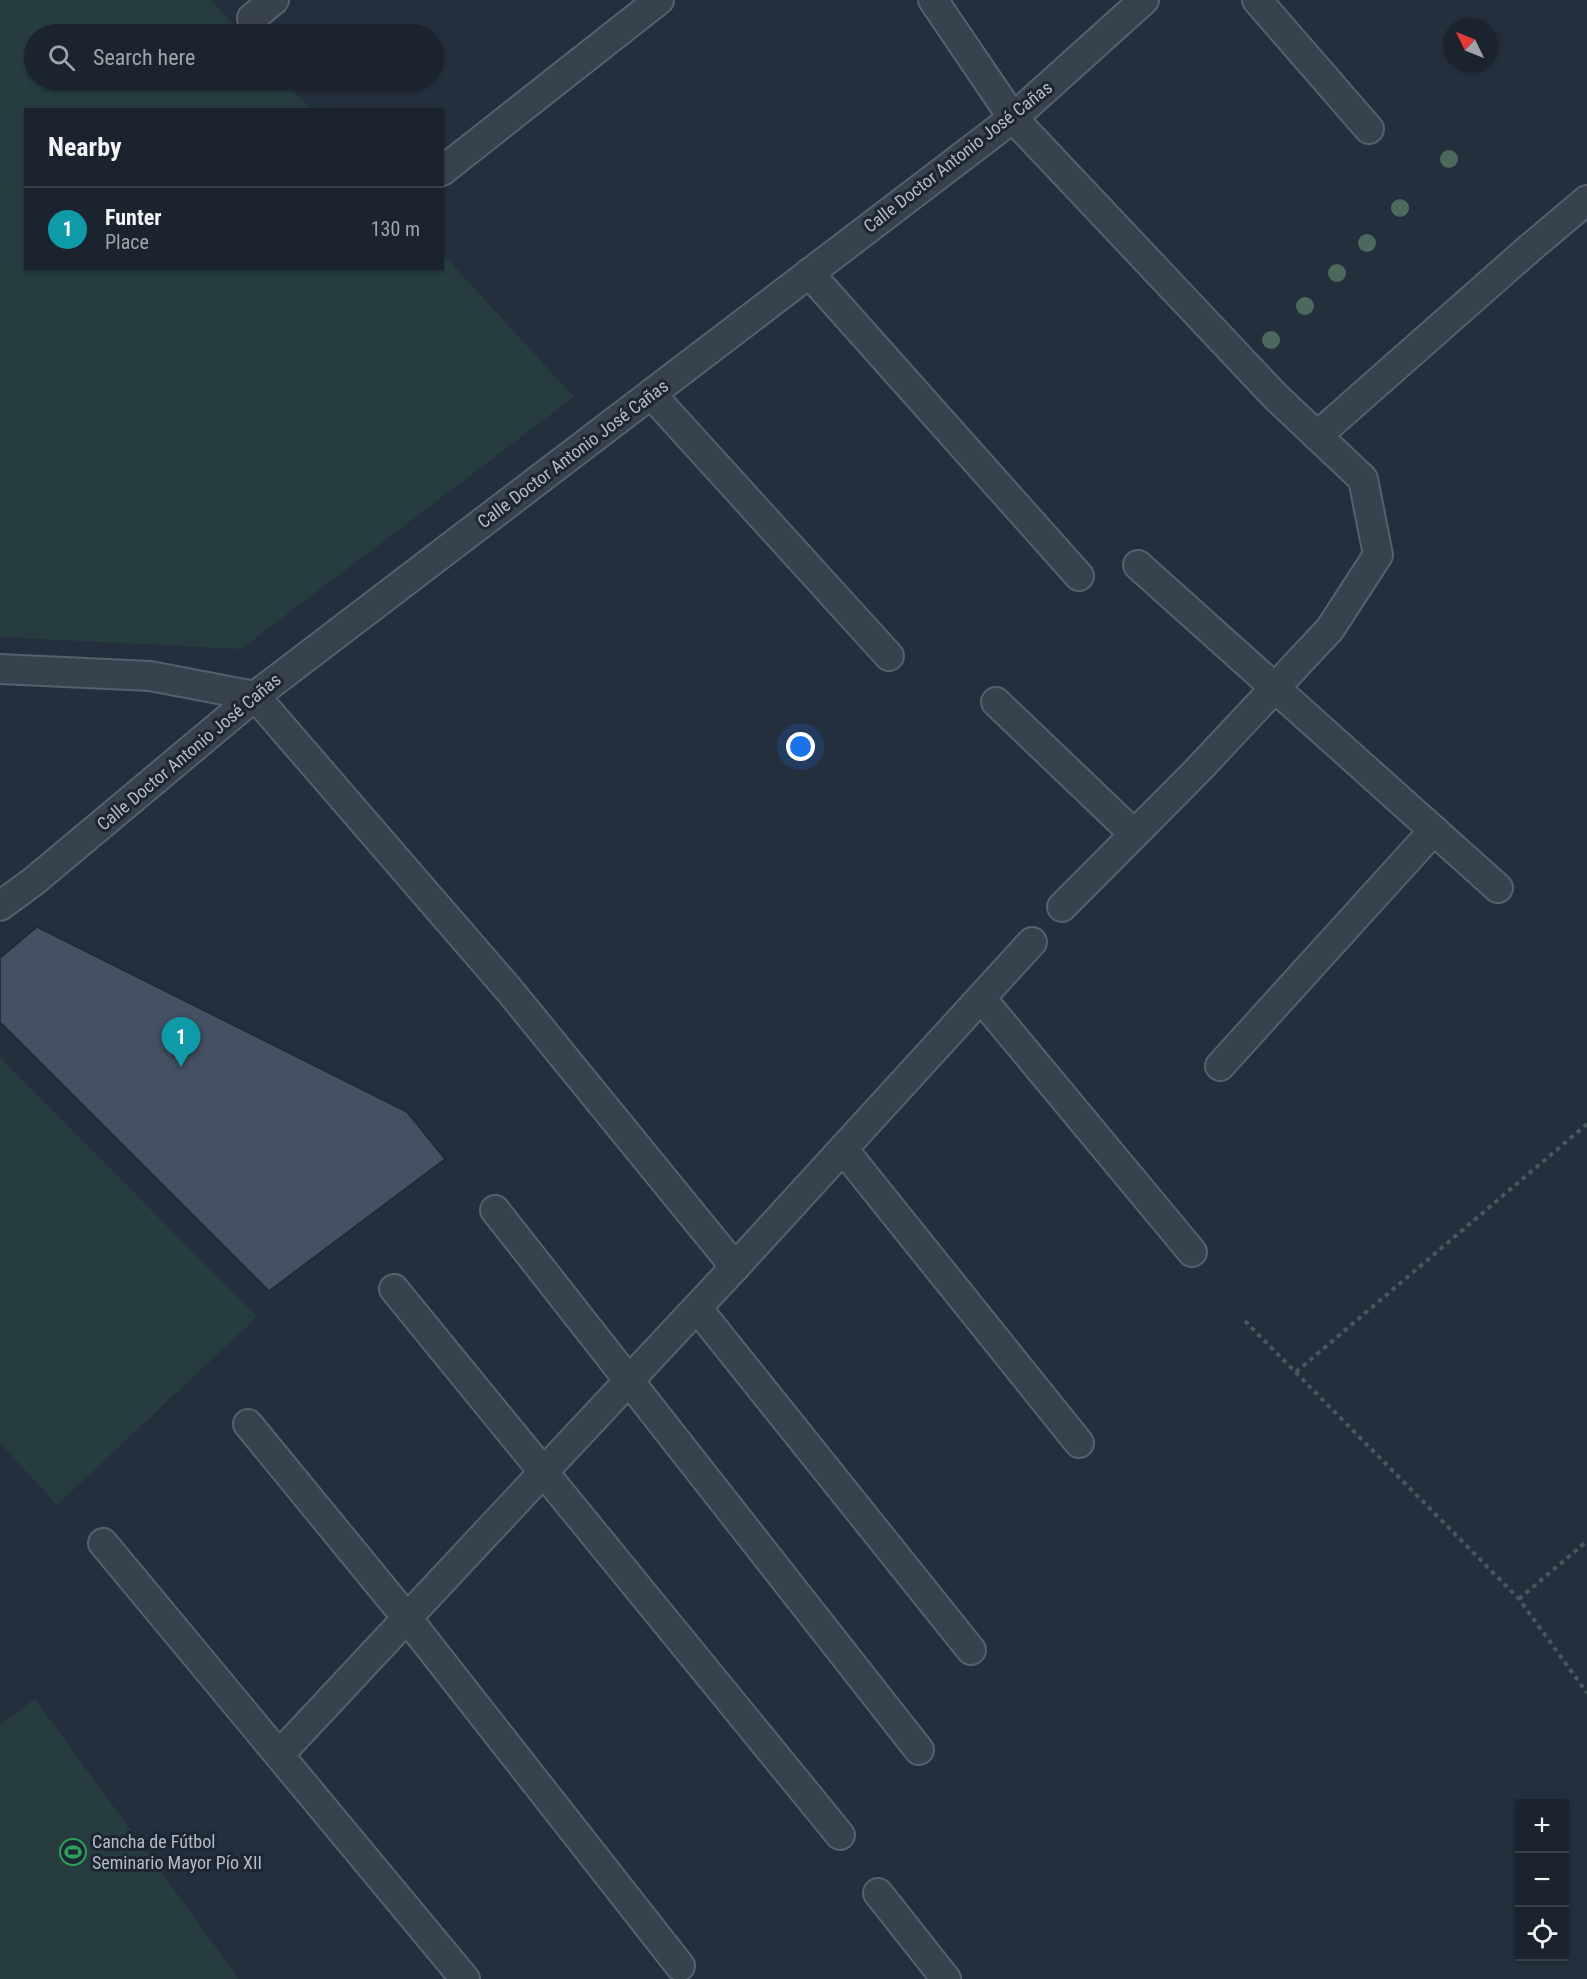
<!DOCTYPE html>
<meta charset="utf-8">
<style>
:root{--surface:#1b232e;--page:#242b36;--text:#f1f3f6;--muted:#a0a4aa;--line:#39404a;--accent:#8ab4f8}
body{margin:0;font-family:"Roboto Condensed",sans-serif;background:var(--page);color:var(--text)}
.controls{position:absolute;right:18px;bottom:18px;display:grid;overflow:hidden;border-radius:0px;box-shadow:0 2px 4px #0004}
.controls button{width:54px;height:54px;display:grid;place-items:center;padding:0;border:0;border-bottom:2px solid var(--line);background:var(--surface);color:var(--text);font:30px sans-serif}
.compass{position:absolute;left:1443px;top:18px;width:54px;height:54px;border-radius:50%;background:var(--surface);box-shadow:0 2px 4px #0004;rotate:313deg}
.you{position:absolute;left:801px;top:747px;width:21px;height:21px;margin:-15px;border:4px solid #fff;border-radius:50%;background:#1a73e8;box-shadow:0 0 0 9px #1a73e833}
.badge{display:grid;place-items:center;width:39px;height:39px;border-radius:50%;background:var(--accent);color:#fff;font-size:20px;font-weight:700}
.pin{position:absolute;translate:-50% -50px;filter:drop-shadow(0 2px 3px #0008)}
.pin::after{content:'';position:absolute;top:32px;width:21px;height:18px;background:inherit;clip-path:polygon(0 0,100% 0,50% 100%)}
.list{margin:0;padding:0;list-style:none}
h2{display:flex;justify-content:space-between;align-items:center;height:78px;margin:0;padding:0 24px;font-size:26px}
h2 small{font-size:20px;font-weight:400;color:var(--muted)}
.list li{display:grid;grid-template-columns:39px 1fr auto;gap:18px;align-items:center;box-sizing:border-box;height:84px;padding:0 24px;border-top:2px solid var(--line)}
.list b{display:block;font-size:22px;white-space:nowrap}
.list p{margin:0;font-size:20px;white-space:nowrap;color:var(--muted)}
.list em{font-size:20px;font-style:normal;color:var(--muted)}
.icon{flex:none;width:33px;height:33px;fill:none;stroke:currentColor;stroke-width:2;stroke-linecap:round;stroke-linejoin:round}
.map{position:relative;flex:none;width:1587px;height:1979px;overflow:hidden}
.search{position:absolute;background:var(--surface);box-shadow:0 2px 4px #0004;left:24px;top:24px;width:420px;height:66px;display:flex;align-items:center;gap:15px;box-sizing:border-box;padding:0 21px;border-radius:33px;color:var(--muted);font-size:22px}
.panel{position:absolute;background:var(--surface);box-shadow:0 2px 4px #0004;left:24px;top:108px;width:420px;height:162px;border-radius:0px}
.map>svg:first-child{display:block}
.green{fill:#263c3f}
.building{fill:#455162;stroke:#1f2835;stroke-width:1.5}
.lines{fill:none;stroke-linecap:round;stroke-linejoin:round}
.street-casing{stroke:#565f6c;stroke-width:32}
.path{stroke:#44595c;stroke-width:4;stroke-dasharray:4.5 4.5;stroke-linecap:butt}
.street{stroke:#38414e;stroke-width:28}
.tree{fill:#4b6a5d}
.labels{text-anchor:middle;stroke-width:6;stroke-linejoin:round;paint-order:stroke}
.street-label{font-size:18px;fill:#b4bcc9;stroke:#1d2633}
.poi-label{font-size:18px;fill:#b4bcc9;stroke:#1d2633;text-anchor:start}
</style>
<div class="map">
<svg width="1587" height="1979" viewBox="0 0 1587 1979">
<rect width="100%" height="100%" fill="#242f3e"/>
<!-- green -->
<g class="green">
<path d="M 0,0 L 211,0 L 242,34 L 34,34 L 34,80 L 283,80 L 311,109 L 26,110 L 26,268 L 442,268 L 443,254 L 574,397 L 241,649 L 0,637 Z"/>
<path d="M 0,1057 L 257,1317 L 57,1505 L 0,1443 Z"/>
<path d="M 35,1699 L 239,1979 L 0,1979 L 0,1725 Z"/>
</g>
<!-- building -->
<path class="building" d="M 37,927 L 407,1112 L 445,1159 L 269,1291 L 0,1022 L 0,958 Z"/>
<g class="lines">
<defs>
<g id="street">
<path d="M 933,0 L 1013,118 L 1276,397 L 1363,479 L 1378,555 L 1330,629 L 1197,771 L 1062,907"/>
<path d="M 1257,0 L 1369,129"/>
<path d="M 252,18 L 274,0"/>
<path d="M 442,171 L 659,0"/>
<path d="M 809,273 L 1079,576"/>
<path d="M 651,394 L 889,656"/>
<path d="M 1317,436 L 1530,248 L 1587,200"/>
<path d="M 1138,565 L 1498,888"/>
<path d="M 0,669 L 150,676 L 255,696"/>
<path d="M 255,696 L 510,991 L 735,1267"/>
<path d="M 996,702 L 1134,834"/>
<path d="M 0,906 L 34,881 L 255,696 L 1013,118 L 1144,0"/>
<path d="M 981,998 L 1192,1252"/>
<path d="M 1220,1066 L 1434,830"/>
<path d="M 843,1149 L 1079,1443"/>
<path d="M 495,1210 L 919,1750"/>
<path d="M 394,1289 L 840,1835"/>
<path d="M 697,1308 L 971,1650"/>
<path d="M 248,1424 L 407,1618 L 680,1966"/>
<path d="M 103,1543 L 465,1979"/>
<path d="M 280,1754 L 735,1267 L 1032,942"/>
<path d="M 878,1893 L 946,1979"/>
</g>
</defs>
<!-- street casing -->
<use href="#street" class="street-casing"/>
<!-- path -->
<g class="path">
<path d="M 1245,1321 L 1519,1599 L 1587,1693"/>
<path d="M 1296,1372 L 1587,1124"/>
<path d="M 1519,1599 L 1587,1541"/>
</g>
<!-- street -->
<use href="#street" class="street"/>
</g>
<!-- trees -->
<g class="tree">
<circle cx="1449" cy="159" r="9"/>
<circle cx="1400" cy="208" r="9"/>
<circle cx="1367" cy="243" r="9"/>
<circle cx="1337" cy="273" r="9"/>
<circle cx="1305" cy="306" r="9"/>
<circle cx="1271" cy="340" r="9"/>
</g>
<!-- icons -->
<defs>
<symbol id="stadium-ring" viewBox="-11 -11 22 22"><circle r="9.5" fill="#1d2633" stroke="#2e9e5b" stroke-width="1.5"/><path d="M0-5a6.5 5 0 1 0 0 10a6.5 5 0 1 0 0-10ZM-3.5-1.8h7v3.6h-7Z" fill="#2e9e5b"/></symbol>
</defs>
<g fill-rule="evenodd">
<use href="#stadium-ring" x="58" y="1837" width="30" height="30"/>
</g>
<g class="labels">
<!-- street labels -->
<g class="street-label">
<text transform="translate(958 157) rotate(-38)" y="6">Calle Doctor Antonio José Cañas</text>
<text transform="translate(573 454) rotate(-37)" y="6">Calle Doctor Antonio José Cañas</text>
<text transform="translate(189 752) rotate(-40)" y="6">Calle Doctor Antonio José Cañas</text>
</g>
<!-- poi labels -->
<g class="poi-label">
<text x="92" y="1848">Cancha de Fútbol<tspan x="92" dy="21">Seminario Mayor Pío XII</tspan></text>
</g>
</g>
</svg>
<div class="controls">
<button>+</button>
<button>−</button>
<button><svg class="icon" aria-label="locate" viewBox="0 0 24 24"><circle cx="12" cy="12" r="6"/><path d="M12 2v4M12 18v4M2 12h4M18 12h4"/></svg></button>
</div>
<svg class="compass" viewBox="-18 -18 36 36"><path d="M0-13l5 13h-10z" fill="#e53935"/><path d="M0 13l5-13h-10z" fill="#a0a4aa"/></svg>
<div class="you"></div>
<div class="pin badge" style="left:181px;top:1067px;background:#0f9aa8">1</div>
<div class="search"><svg class="icon" aria-label="search" viewBox="0 0 24 24"><circle cx="10" cy="10" r="6"/><path d="M15 15l6 6"/></svg>Search here</div>
<section class="panel">
<h2>Nearby<small></small></h2>
<ul class="list">
<li><span class="badge" style="background:#0f9aa8">1</span><div><b>Funter</b><p>Place</p></div><em>130 m</em></li>
</ul>
</section>
</div>
